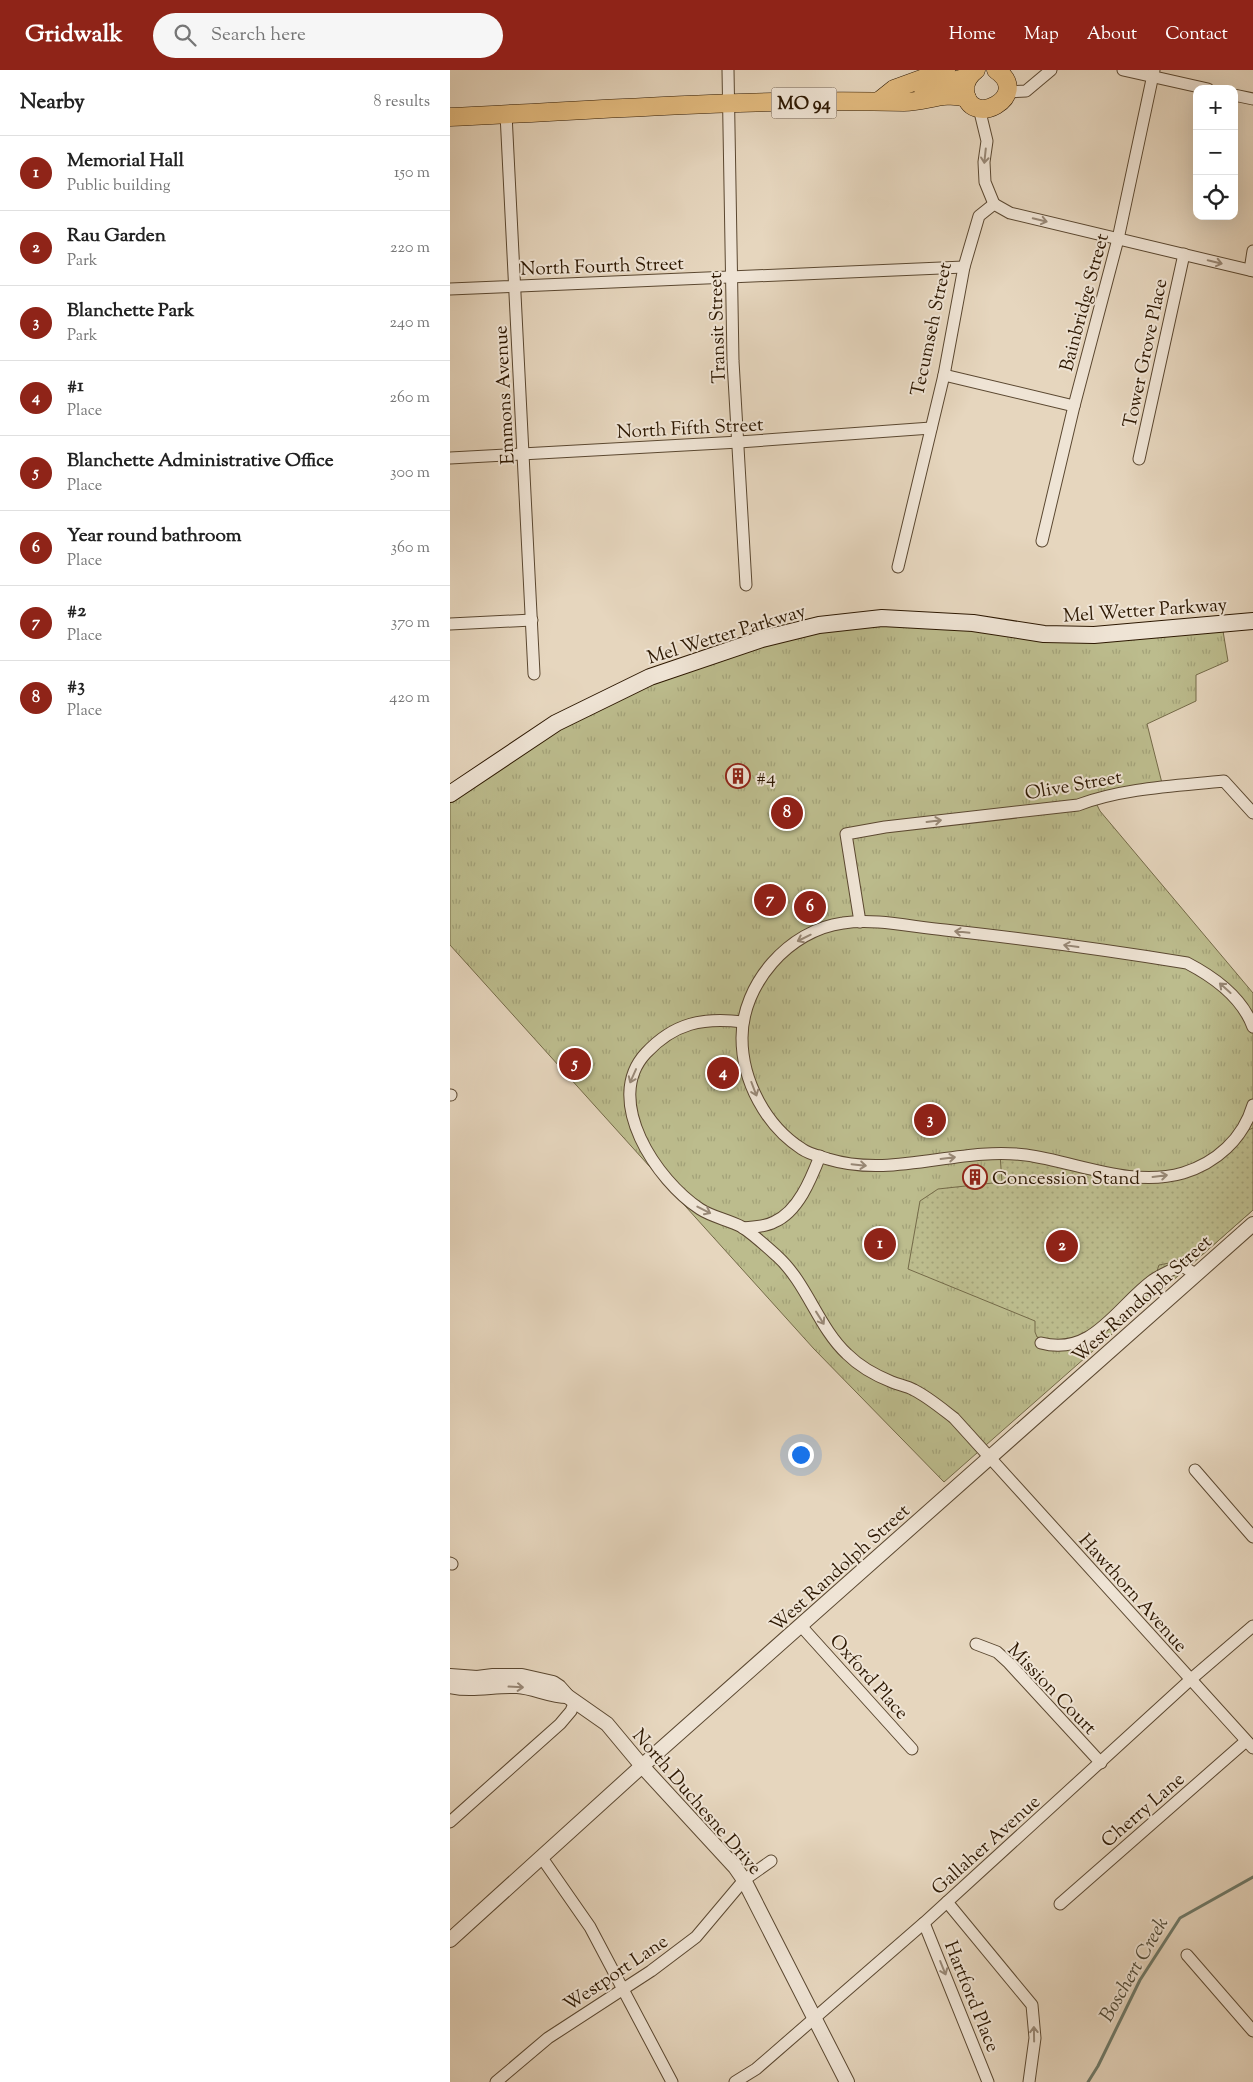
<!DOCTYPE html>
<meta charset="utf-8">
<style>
:root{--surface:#fff;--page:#f6f6f6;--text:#222;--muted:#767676;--line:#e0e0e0;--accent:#8f2418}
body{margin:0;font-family:"Sorts Mill Goudy",serif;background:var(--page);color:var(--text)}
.controls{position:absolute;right:15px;top:15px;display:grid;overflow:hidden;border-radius:10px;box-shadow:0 5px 20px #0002}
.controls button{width:45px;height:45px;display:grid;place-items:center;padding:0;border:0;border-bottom:1px solid var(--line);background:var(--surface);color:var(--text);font:25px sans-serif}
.you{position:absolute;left:350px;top:1384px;width:18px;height:18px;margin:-12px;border:4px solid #fff;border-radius:50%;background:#1a73e8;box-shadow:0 0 0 8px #1a73e833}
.badge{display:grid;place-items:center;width:32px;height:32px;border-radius:50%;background:var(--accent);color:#fff;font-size:16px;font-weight:700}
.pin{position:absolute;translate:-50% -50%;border:2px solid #fff;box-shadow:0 1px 5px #0006}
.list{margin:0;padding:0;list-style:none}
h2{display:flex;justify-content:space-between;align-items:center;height:65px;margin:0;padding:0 20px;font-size:21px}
h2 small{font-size:16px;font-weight:400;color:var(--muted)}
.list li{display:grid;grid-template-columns:32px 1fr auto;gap:15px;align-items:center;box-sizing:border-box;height:75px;padding:0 20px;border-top:1px solid var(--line)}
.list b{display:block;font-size:19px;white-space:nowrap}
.list p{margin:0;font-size:16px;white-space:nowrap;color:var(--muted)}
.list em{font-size:16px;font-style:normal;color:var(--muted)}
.icon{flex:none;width:28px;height:28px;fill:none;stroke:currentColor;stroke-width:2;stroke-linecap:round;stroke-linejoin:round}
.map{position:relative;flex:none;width:803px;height:2012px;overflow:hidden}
header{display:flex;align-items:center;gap:30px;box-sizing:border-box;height:70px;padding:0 25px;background:var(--accent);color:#fff}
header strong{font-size:24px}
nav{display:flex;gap:28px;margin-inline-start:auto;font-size:18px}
.search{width:350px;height:45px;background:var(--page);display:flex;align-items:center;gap:12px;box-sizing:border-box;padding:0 18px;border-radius:28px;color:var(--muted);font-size:19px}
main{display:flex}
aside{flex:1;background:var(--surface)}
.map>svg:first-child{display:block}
.park{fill:url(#park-tufts);stroke:#746a48}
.garden{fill:url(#garden-dots);stroke:#746a48}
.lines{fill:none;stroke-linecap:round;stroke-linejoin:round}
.stream{stroke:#6d7969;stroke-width:3}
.minor-casing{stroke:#5b4831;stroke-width:13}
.tertiary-casing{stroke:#5b4831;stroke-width:16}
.secondary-casing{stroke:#2d1802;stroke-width:18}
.primary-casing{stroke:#2d1802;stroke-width:19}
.minor{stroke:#efe4d5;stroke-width:11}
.tertiary{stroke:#efe4d5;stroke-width:14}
.secondary{stroke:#efe4d5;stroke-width:16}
.primary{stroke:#e3bb7f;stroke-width:18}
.oneway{stroke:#988876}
.labels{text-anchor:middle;stroke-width:4;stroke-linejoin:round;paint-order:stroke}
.shield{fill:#efe4d5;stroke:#675541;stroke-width:1}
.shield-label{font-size:18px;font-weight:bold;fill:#2d1802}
.street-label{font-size:19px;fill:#2d1802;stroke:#efe4d5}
.poi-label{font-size:19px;fill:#2d1802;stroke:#efe4d5;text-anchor:start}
.water-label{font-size:20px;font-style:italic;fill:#4d4836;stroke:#efe4d5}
</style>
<header>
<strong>Gridwalk</strong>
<div class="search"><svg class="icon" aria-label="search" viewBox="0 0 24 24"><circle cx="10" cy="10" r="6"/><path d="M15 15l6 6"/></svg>Search here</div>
<nav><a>Home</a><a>Map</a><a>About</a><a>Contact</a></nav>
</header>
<main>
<aside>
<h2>Nearby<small>8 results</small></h2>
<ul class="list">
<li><span class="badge">1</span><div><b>Memorial Hall</b><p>Public building</p></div><em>150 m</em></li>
<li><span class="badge">2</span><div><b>Rau Garden</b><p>Park</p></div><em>220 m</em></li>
<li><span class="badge">3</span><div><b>Blanchette Park</b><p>Park</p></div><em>240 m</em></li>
<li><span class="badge">4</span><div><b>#1</b><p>Place</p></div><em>260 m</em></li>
<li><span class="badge">5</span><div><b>Blanchette Administrative Office</b><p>Place</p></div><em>300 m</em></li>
<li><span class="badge">6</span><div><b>Year round bathroom</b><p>Place</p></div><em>360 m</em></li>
<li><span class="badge">7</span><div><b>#2</b><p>Place</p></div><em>370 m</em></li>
<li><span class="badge">8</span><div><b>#3</b><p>Place</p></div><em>420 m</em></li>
</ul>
</aside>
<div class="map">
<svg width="803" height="2012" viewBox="0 0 803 2012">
<defs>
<pattern id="park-tufts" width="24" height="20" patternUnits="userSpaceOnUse" patternTransform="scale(1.25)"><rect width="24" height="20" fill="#bcbc8d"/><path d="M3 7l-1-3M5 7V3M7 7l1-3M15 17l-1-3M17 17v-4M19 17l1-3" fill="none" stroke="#a2a178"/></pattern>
<pattern id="garden-dots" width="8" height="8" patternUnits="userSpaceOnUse" patternTransform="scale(1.25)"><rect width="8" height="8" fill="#bcbc8d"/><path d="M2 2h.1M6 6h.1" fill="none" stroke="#a2a178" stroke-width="1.8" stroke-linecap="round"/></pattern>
</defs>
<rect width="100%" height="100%" fill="#e6d6be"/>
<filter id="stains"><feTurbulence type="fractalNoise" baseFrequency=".004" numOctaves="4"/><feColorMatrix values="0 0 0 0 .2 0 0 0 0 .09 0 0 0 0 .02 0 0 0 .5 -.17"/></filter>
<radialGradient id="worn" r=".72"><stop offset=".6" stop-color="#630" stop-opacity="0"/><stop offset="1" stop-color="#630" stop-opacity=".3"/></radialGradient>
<!-- park -->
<path class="park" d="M 432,548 L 594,564 L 772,555 L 778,591 L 746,605 L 746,631 L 697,654 L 713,717 L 644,729 L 650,741 L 803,923 L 803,1140 L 494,1412 L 364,1279 L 0,875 L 0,725 L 106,653 L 312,569 Z"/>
<!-- garden -->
<path class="garden" d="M 803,1058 L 803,1140 L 743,1193 L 734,1190 L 709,1195 L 704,1210 L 644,1265 L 601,1271 L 587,1267 L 585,1262 L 585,1251 L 458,1199 L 470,1131 L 488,1119 L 552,1112 L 550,1084 L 702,1107 L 753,1096 L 791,1063 Z"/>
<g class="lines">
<!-- stream -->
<path class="stream" d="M 638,2012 L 648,1996 L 690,1910 L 730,1848 L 803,1807"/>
<defs>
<g id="minor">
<path d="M 278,0 L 283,291 L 296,515"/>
<path d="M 673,0 L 758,19"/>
<path d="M 557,22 L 576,21 L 601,0"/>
<path d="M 784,25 L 803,29"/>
<path d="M 529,38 L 537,71 L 534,92 L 535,112 L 544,134"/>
<path d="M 56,44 L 84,604"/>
<path d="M 544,134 L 560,143 L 803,201"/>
<path d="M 800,200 L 803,181"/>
<path d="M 0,219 L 514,197"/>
<path d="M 494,305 L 624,336"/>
<path d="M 0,388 L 289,372 L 481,358"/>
<path d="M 689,389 L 734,184"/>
<path d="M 592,471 L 624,336 L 668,169 L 704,0"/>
<path d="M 448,497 L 494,305 L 514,197 L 529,146 L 544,134"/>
<path d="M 0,554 L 82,550"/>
<path d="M 410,852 L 396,764 L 435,757 L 628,735 C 673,718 726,716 774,711 L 803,743"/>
<path d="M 293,952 C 253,947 224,953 196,983 C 152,1030 207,1111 250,1139 C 262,1147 279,1150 292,1157 C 304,1165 316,1176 327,1186 C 357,1213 368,1257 397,1284 C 409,1296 427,1306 442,1312 C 449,1315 457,1316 464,1320 C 478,1327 491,1338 504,1348 L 803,1678"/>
<path d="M 803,957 C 792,927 764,907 737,893 C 657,880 576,869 495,860 C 462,857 425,848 393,853 C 339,860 292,914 292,968 C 292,1011 316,1056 352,1079 C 359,1084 369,1086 378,1089 C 443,1109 510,1076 576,1085 C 627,1092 681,1118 733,1103 C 766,1093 793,1069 803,1035"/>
<path d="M 0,1025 L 1,1025"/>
<path d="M 293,1158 C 303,1157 315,1157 324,1152 C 348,1142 361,1109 370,1086"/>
<path d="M 591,1273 C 643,1287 667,1236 703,1210 C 712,1204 722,1200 731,1195 L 745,1204"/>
<path d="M 745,1400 L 803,1467"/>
<path d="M 0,1493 L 2,1494"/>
<path d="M 351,1556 L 462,1679"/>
<path d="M 526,1574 L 547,1582 L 559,1593 L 651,1693"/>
<path d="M 0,1752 L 110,1654 L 121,1641 L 125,1631"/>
<path d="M 92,1788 L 140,1857 L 222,2012"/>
<path d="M 497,1832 L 582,1935 L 585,1968 L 579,2012"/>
<path d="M 610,1834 L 796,1671"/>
<path d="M 474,1853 L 538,2012"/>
<path d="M 737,1885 L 803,1961"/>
<path d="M 46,2012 L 98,1968 L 201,1901 L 246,1867 L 294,1810 L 321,1791"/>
<path d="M 285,2012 L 306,1999 L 474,1853 L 740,1610 L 803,1556"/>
</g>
<g id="tertiary">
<path d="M 0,1606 L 27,1608 L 43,1606 L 72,1606 L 103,1613 L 109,1617 L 117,1626 L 157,1654 L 192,1696 L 285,1797 L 294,1810 L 397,2012"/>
<path d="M 0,1616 C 22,1621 44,1615 67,1616 C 84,1617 100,1626 117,1626"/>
<path d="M 0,1870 L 192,1696 L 803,1154"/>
</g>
<path id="secondary" d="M 0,724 L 106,653 L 200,607 L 312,569 L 369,555 L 432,548 L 523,553 L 594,564 L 644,565 L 803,551"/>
<g id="primary">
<path d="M 526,0 C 519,5 515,11 515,20 C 518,61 584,26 546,0"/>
<path d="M 473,19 L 518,7"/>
<path d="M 429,31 L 444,19 L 496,0"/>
<path d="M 0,47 C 151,40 303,28 454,32 C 477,32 493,21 517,28"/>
</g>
</defs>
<!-- minor casing -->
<use href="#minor" class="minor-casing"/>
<!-- tertiary casing -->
<use href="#tertiary" class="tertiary-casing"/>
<!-- secondary casing -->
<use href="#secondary" class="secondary-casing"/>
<!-- primary casing -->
<use href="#primary" class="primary-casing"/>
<!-- minor -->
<use href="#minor" class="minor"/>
<!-- tertiary -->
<use href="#tertiary" class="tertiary"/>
<!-- secondary -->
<use href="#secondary" class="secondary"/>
<!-- primary -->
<use href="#primary" class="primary"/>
</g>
<!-- one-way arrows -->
<defs><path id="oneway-shaft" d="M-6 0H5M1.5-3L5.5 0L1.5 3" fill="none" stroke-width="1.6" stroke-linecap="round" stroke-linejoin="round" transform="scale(1.25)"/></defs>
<g class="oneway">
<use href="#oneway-shaft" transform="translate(535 86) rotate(96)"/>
<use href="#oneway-shaft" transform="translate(590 150) rotate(14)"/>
<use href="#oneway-shaft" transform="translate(765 192) rotate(13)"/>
<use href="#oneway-shaft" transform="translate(484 751) rotate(-7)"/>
<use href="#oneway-shaft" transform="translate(512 862) rotate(-174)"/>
<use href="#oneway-shaft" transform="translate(354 868) rotate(154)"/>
<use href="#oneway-shaft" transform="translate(621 876) rotate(-172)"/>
<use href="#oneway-shaft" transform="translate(775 918) rotate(-138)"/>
<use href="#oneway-shaft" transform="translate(183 1006) rotate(114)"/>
<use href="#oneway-shaft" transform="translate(304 1019) rotate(69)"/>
<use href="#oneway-shaft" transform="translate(498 1088) rotate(-7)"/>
<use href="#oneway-shaft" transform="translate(409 1095) rotate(6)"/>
<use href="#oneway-shaft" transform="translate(710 1106) rotate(-7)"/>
<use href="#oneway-shaft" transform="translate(254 1140) rotate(27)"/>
<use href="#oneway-shaft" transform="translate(370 1248) rotate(58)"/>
<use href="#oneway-shaft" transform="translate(66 1617) rotate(3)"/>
<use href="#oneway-shaft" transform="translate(493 1898) rotate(68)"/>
<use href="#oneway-shaft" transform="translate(584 1964) rotate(-91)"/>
</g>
<!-- icons -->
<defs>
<symbol id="building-ring" viewBox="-11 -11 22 22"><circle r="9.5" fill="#efe4d5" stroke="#8f2418" stroke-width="1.5"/><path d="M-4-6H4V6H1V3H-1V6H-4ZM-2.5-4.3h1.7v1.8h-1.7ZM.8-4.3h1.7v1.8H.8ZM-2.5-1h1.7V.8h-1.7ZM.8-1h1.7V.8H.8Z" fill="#8f2418"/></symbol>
</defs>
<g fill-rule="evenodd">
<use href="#building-ring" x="274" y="692" width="28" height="28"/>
<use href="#building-ring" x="511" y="1093" width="28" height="28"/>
</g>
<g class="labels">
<!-- shield labels -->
<rect class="shield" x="321.5" y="17.5" width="65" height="31" rx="4"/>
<g class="shield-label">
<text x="354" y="39">MO 94</text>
</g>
<!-- street labels -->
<g class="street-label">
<text transform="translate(152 195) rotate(-2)" y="7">North Fourth Street</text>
<text transform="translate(633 232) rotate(-75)" y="7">Bainbridge Street</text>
<text transform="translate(266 258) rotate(-92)" y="7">Transit Street</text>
<text transform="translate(480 259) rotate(-78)" y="7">Tecumseh Street</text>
<text transform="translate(694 283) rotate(-78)" y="7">Tower Grove Place</text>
<text transform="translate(53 325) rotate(-93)" y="7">Emmons Avenue</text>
<text transform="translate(240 357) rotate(-3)" y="7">North Fifth Street</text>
<text transform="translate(695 539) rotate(-4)" y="7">Mel Wetter Parkway</text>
<text transform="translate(276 563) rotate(-17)" y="7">Mel Wetter Parkway</text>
<text transform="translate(623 714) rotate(-10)" y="7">Olive Street</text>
<text transform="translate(691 1228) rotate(-42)" y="7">West Randolph Street</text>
<text transform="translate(389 1497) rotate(-42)" y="7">West Randolph Street</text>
<text transform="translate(684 1522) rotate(48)" y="7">Hawthorn Avenue</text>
<text transform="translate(420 1606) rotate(48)" y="7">Oxford Place</text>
<text transform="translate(603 1618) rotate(46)" y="7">Mission Court</text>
<text transform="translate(248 1731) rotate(49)" y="7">North Duchesne Drive</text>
<text transform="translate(692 1739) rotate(-41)" y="7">Cherry Lane</text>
<text transform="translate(535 1774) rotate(-42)" y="7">Gallaher Avenue</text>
<text transform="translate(165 1902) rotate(-34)" y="7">Westport Lane</text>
<text transform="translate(523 1926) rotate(68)" y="7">Hartford Place</text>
</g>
<!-- poi labels -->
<g class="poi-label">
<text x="306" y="713">#4</text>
<text x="542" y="1114">Concession Stand</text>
</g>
<!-- water labels -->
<g class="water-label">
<text transform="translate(683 1899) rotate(-60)" y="7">Boschert Creek</text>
</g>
</g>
<rect width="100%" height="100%" filter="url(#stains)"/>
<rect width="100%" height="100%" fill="url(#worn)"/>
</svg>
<div class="controls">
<button>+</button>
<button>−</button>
<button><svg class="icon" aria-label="locate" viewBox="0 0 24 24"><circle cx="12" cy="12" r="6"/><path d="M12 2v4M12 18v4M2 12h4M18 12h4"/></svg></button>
</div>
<div class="you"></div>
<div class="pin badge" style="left:430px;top:1174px">1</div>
<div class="pin badge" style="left:612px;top:1176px">2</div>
<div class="pin badge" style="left:480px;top:1050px">3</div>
<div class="pin badge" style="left:273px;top:1003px">4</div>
<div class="pin badge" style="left:125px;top:994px">5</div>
<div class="pin badge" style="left:360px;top:837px">6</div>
<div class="pin badge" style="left:320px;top:830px">7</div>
<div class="pin badge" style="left:337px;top:743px">8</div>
</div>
</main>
